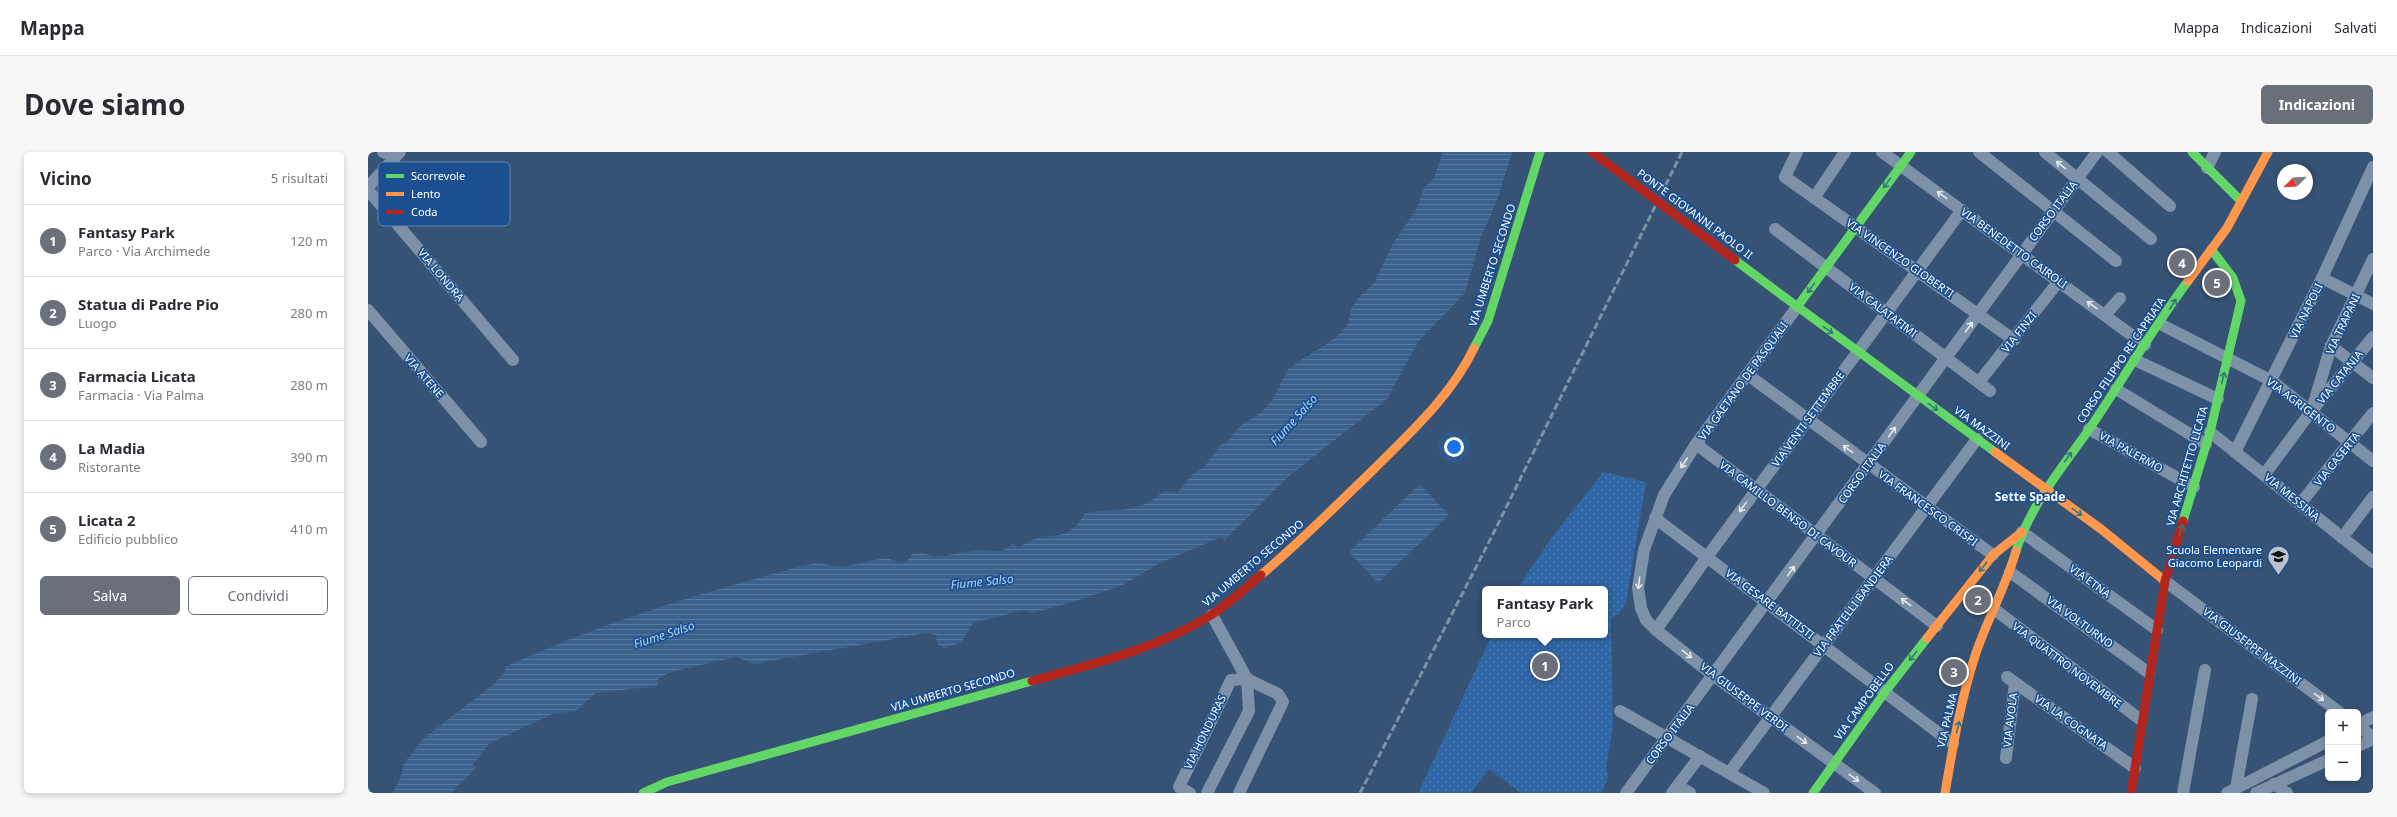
<!DOCTYPE html>
<html lang="it">
<meta charset="utf-8">
<style>
:root{--surface:#fff;--page:#f7f7f7;--text:#2b2b33;--muted:#7c7c81;--line:#e1e1e2;--accent:#6b6f79}
body{margin:0;font-family:"Noto Sans",sans-serif;background:var(--page);color:var(--text)}
.controls{position:absolute;right:12px;bottom:12px;display:grid;overflow:hidden;border-radius:6px;box-shadow:0 2px 6px #0003}
.controls button{width:36px;height:36px;display:grid;place-items:center;padding:0;border:0;border-bottom:1px solid var(--line);background:var(--surface);color:var(--text);font:20px sans-serif}
.compass{position:absolute;left:1909px;top:12px;width:36px;height:36px;border-radius:50%;background:var(--surface);box-shadow:0 2px 6px #0003;rotate:246deg}
.you{position:absolute;left:1086px;top:295px;width:14px;height:14px;margin:-10px;border:3px solid #fff;border-radius:50%;background:#1a73e8;box-shadow:0 0 0 6px #1a73e833}
.badge{display:grid;place-items:center;width:26px;height:26px;border-radius:50%;background:var(--accent);color:#fff;font-size:13px;font-weight:700}
.pin{position:absolute;translate:-50% -50%;border:2px solid #fff;box-shadow:0 1px 4px #0006}
.popup{position:absolute;left:1114px;top:434px;width:126px;height:52px;box-sizing:border-box;display:grid;place-content:center;border-radius:6px;background:var(--surface);filter:drop-shadow(0 1px 3px #0005);font-size:13px;white-space:nowrap;color:var(--muted)}
.popup b{font-size:15px;color:var(--text)}
.popup::after{content:'';position:absolute;left:50%;top:100%;margin-left:-8px;border:8px solid transparent;border-top-color:var(--surface)}
.list{margin:0;padding:0;list-style:none}
h2{display:flex;justify-content:space-between;align-items:center;height:52px;margin:0;padding:0 16px;font-size:17px}
h2 small{font-size:13px;font-weight:400;color:var(--muted)}
.list li{display:grid;grid-template-columns:26px 1fr auto;gap:12px;align-items:center;box-sizing:border-box;height:72px;padding:0 16px;border-top:1px solid var(--line)}
.list b{display:block;font-size:15px;white-space:nowrap}
.list p{margin:0;font-size:13px;white-space:nowrap;color:var(--muted)}
.list em{font-size:13px;font-style:normal;color:var(--muted)}
.actions{display:flex;gap:8px;padding:12px 16px}
.actions a{flex:1;padding:9px 0;border:1px solid var(--accent);border-radius:6px;text-align:center;font-size:14px;color:var(--accent)}
.actions .main{background:var(--accent);color:#fff}
.map{position:relative;flex:none;width:2005px;height:641px;overflow:hidden;border-radius:6px}
header{display:flex;align-items:center;gap:24px;box-sizing:border-box;height:56px;padding:0 20px;background:var(--surface);border-bottom:1px solid var(--line)}
header strong{font-size:19px}
nav{display:flex;gap:22px;margin-inline-start:auto;font-size:14px}
.intro{display:flex;align-items:center;justify-content:space-between;box-sizing:border-box;height:96px;padding:0 24px}
h1{margin:0;font-size:28px}
.button{padding:10px 18px;border-radius:6px;background:var(--accent);color:#fff;font-size:14px;font-weight:700}
main{display:flex;gap:24px;padding:0 24px}
aside{flex:1;background:var(--surface);border-radius:6px;box-shadow:0 2px 6px #0003}
.map>svg:first-child{display:block}
.park{fill:url(#park-dots)}
.water{fill:url(#water-rules)}
.lines{fill:none;stroke-linecap:round;stroke-linejoin:round}
.street{stroke:#7d92a8;stroke-width:12}
.fast{stroke:#63d668;stroke-width:9}
.slow{stroke:#ff974d;stroke-width:9}
.jam{stroke:#b3261e;stroke-width:9}
.rail{stroke:#7e92a7;stroke-width:3;stroke-dasharray:7 3;stroke-linecap:butt}
.fast-bridge{stroke:#63d668;stroke-width:9}
.jam-bridge{stroke:#b3261e;stroke-width:9}
.oneway{stroke:#e5e9ee}
.oneway2{stroke:#317883}
.labels{text-anchor:middle;stroke-width:3.5;stroke-linejoin:round;paint-order:stroke}
.street-label{font-size:11px;fill:#fff;stroke:#1b4f8f}
.poi-label{font-size:11px;fill:#fff;stroke:#1b4f8f;text-anchor:end}
.water-label{font-size:12px;font-style:italic;fill:#b5d3f5;stroke:#1b4f8f}
.neighbourhood-label{font-size:12px;font-weight:bold;fill:#fff;stroke:#1b4f8f}
.key{fill:#1b4f8f;stroke:#5f84b1;stroke-width:1}
.key-label{font-size:11px;fill:#fff}
</style>
<header>
<strong>Mappa</strong>
<nav><a>Mappa</a><a>Indicazioni</a><a>Salvati</a></nav>
</header>
<div class="intro"><h1>Dove siamo</h1><a class="button">Indicazioni</a></div>
<main>
<aside>
<h2>Vicino<small>5 risultati</small></h2>
<ul class="list">
<li><span class="badge">1</span><div><b>Fantasy Park</b><p>Parco · Via Archimede</p></div><em>120 m</em></li>
<li><span class="badge">2</span><div><b>Statua di Padre Pio</b><p>Luogo</p></div><em>280 m</em></li>
<li><span class="badge">3</span><div><b>Farmacia Licata</b><p>Farmacia · Via Palma</p></div><em>280 m</em></li>
<li><span class="badge">4</span><div><b>La Madia</b><p>Ristorante</p></div><em>390 m</em></li>
<li><span class="badge">5</span><div><b>Licata 2</b><p>Edificio pubblico</p></div><em>410 m</em></li>
</ul>
<div class="actions"><a class="main">Salva</a><a>Condividi</a></div>
</aside>
<div class="map">
<svg width="2005" height="641" viewBox="0 0 2005 641">
<defs>
<pattern id="park-dots" width="8" height="8" patternUnits="userSpaceOnUse"><rect width="8" height="8" fill="#2f66a5"/><path d="M2 2h.1M6 6h.1" fill="none" stroke="#4e7db2" stroke-width="1.8" stroke-linecap="round"/></pattern>
<pattern id="water-rules" width="6" height="5" patternUnits="userSpaceOnUse"><rect width="6" height="5" fill="#3b618d"/><path d="M0 2.5h6" fill="none" stroke="#58799e"/></pattern>
</defs>
<rect width="100%" height="100%" fill="#365274"/>
<!-- park -->
<path class="park" d="M 1235,320 L 1278,330 L 1258,450 L 1251,462 L 1243,466 L 1245,575 L 1238,615 L 1240,624 L 1234,641 L 1153,641 L 1121,617 L 1103,641 L 1050,641 L 1124,483 L 1237,483 L 1237,437 L 1149,437 L 1185,384 Z"/>
<!-- water -->
<g class="water">
<path d="M 1075,0 L 1144,0 L 1130,46 L 1113,85 L 1097,141 L 1050,190 L 1019,247 L 921,324 L 857,388 L 853,385 L 790,412 L 755,433 L 705,450 L 665,461 L 656,458 L 605,471 L 594,490 L 577,496 L 569,492 L 568,483 L 558,481 L 386,512 L 368,505 L 303,520 L 291,526 L 289,534 L 228,541 L 208,559 L 184,562 L 121,592 L 104,614 L 109,615 L 83,641 L 25,641 L 34,622 L 35,613 L 55,587 L 127,531 L 137,519 L 137,515 C 232,471 330,442 430,415 L 449,411 L 474,415 L 518,406 L 533,411 L 539,409 L 544,402 L 554,401 L 568,405 L 609,398 L 634,399 L 645,392 L 651,396 C 677,374 697,397 717,361 C 752,354 766,365 796,339 L 809,341 L 824,323 L 836,315 L 852,293 L 858,291 L 872,274 L 894,260 L 905,247 L 920,217 L 969,185 L 980,172 L 983,157 L 990,146 L 1007,130 L 1024,93 L 1049,56 L 1056,36 L 1066,26 Z"/>
<path d="M 1052,332 L 1081,363 L 1010,431 L 981,400 Z"/>
</g>
<g class="lines">
<!-- street -->
<g class="street">
<path d="M 15,0 L 27,5"/>
<path d="M 1429,0 L 1417,25 L 1646,188"/>
<path d="M 1514,0 L 1777,193"/>
<path d="M 1611,0 L 1748,109"/>
<path d="M 1677,0 L 1783,87"/>
<path d="M 1740,0 L 1802,54"/>
<path d="M 1839,16 L 1847,0"/>
<path d="M 0,35 L 32,0"/>
<path d="M 0,38 L 145,208"/>
<path d="M 1446,46 L 1477,0"/>
<path d="M 1407,77 L 1622,239"/>
<path d="M 1954,126 L 2005,152"/>
<path d="M 1429,155 L 1328,292 L 1296,343 L 1276,398 L 1270,436 L 1273,456 L 1278,468 L 1288,478 L 1346,524 L 1507,641"/>
<path d="M 0,158 L 113,290"/>
<path d="M 1737,163 L 1752,146"/>
<path d="M 1792,172 L 1904,229 L 2005,309"/>
<path d="M 1963,194 L 2005,226"/>
<path d="M 1767,208 L 1850,247"/>
<path d="M 1380,223 L 1625,403"/>
<path d="M 1611,230 L 1691,129"/>
<path d="M 1748,237 L 1838,292"/>
<path d="M 1945,254 L 1963,194 L 2005,107"/>
<path d="M 1721,277 L 1826,335"/>
<path d="M 1842,280 L 2005,410"/>
<path d="M 1328,292 L 1569,474"/>
<path d="M 1867,300 L 1954,126 L 2005,15"/>
<path d="M 1896,323 L 1942,261 L 2005,185"/>
<path d="M 1932,352 L 2005,261"/>
<path d="M 1287,366 L 1585,592"/>
<path d="M 1654,380 L 1789,478"/>
<path d="M 1974,386 L 2005,345"/>
<path d="M 1642,420 L 1781,521"/>
<path d="M 1797,429 L 1971,560"/>
<path d="M 1626,457 L 1773,568"/>
<path d="M 1288,478 L 1339,405 L 1594,58"/>
<path d="M 1639,525 L 1767,616"/>
<path d="M 1252,559 L 1396,641"/>
<path d="M 1990,573 L 2005,565"/>
<path d="M 1990,574 L 2005,585"/>
<path d="M 1990,594 L 2005,587"/>
<path d="M 1638,606 L 1647,531"/>
<path d="M 1361,621 L 1609,287"/>
<path d="M 1906,632 L 1919,641"/>
<path d="M 1310,634 L 1322,641"/>
<path d="M 1868,636 L 1884,547"/>
<path d="M 822,641 L 811,635 L 863,528 L 879,527 L 910,542 L 915,550 L 871,641"/>
<path d="M 839,641 L 881,559 L 879,527 L 844,463"/>
<path d="M 1258,641 L 1729,0"/>
<path d="M 1304,641 L 1332,604"/>
<path d="M 1815,641 L 1837,518"/>
<path d="M 1859,641 L 1960,589"/>
<path d="M 1888,641 L 1960,608"/>
</g>
<!-- fast -->
<g class="fast">
<path d="M 1824,0 L 1873,49"/>
<path d="M 1415,144 L 1627,300"/>
<path d="M 1429,155 L 1543,0"/>
<path d="M 1106,196 L 1120,169 L 1172,0"/>
<path d="M 1815,369 L 1842,280 L 1873,149 L 1865,126 L 1843,97"/>
<path d="M 1648,399 C 1663,352 1694,316 1722,276 C 1755,227 1785,176 1820,129"/>
<path d="M 275,641 L 299,630 L 664,529"/>
<path d="M 1445,641 L 1517,540 L 1559,486"/>
</g>
<!-- slow -->
<g class="slow">
<path d="M 1820,129 L 1859,76 L 1900,0"/>
<path d="M 1627,300 L 1733,377 L 1797,429"/>
<path d="M 893,423 C 933,389 969,353 1006,317 C 1043,280 1083,244 1106,196"/>
<path d="M 1559,486 L 1625,403 L 1654,380"/>
<path d="M 1577,641 C 1585,594 1593,546 1608,501 C 1620,466 1638,434 1648,399"/>
</g>
<!-- jam -->
<g class="jam">
<path d="M 664,529 C 725,512 789,497 843,463 C 861,452 877,436 893,423"/>
<path d="M 1763,641 L 1797,429 L 1815,369"/>
</g>
<!-- rail -->
<path class="rail" d="M 992,641 L 1124,384 L 1314,0"/>
<!-- fast-bridge -->
<path class="fast-bridge" d="M 1367,108 L 1415,144"/>
<!-- jam-bridge -->
<path class="jam-bridge" d="M 1224,0 L 1367,108"/>
</g>
<!-- one-way arrows -->
<defs><path id="oneway-shaft" d="M-6 0H5M1.5-3L5.5 0L1.5 3" fill="none" stroke-width="1.6" stroke-linecap="round" stroke-linejoin="round"/></defs>
<g class="oneway">
<use href="#oneway-shaft" transform="translate(1693 13) rotate(-141)"/>
<use href="#oneway-shaft" transform="translate(1574 43) rotate(-144)"/>
<use href="#oneway-shaft" transform="translate(1724 153) rotate(-144)"/>
<use href="#oneway-shaft" transform="translate(1601 175) rotate(-54)"/>
<use href="#oneway-shaft" transform="translate(1524 280) rotate(-55)"/>
<use href="#oneway-shaft" transform="translate(1480 297) rotate(-144)"/>
<use href="#oneway-shaft" transform="translate(1316 311) rotate(123)"/>
<use href="#oneway-shaft" transform="translate(1375 355) rotate(126)"/>
<use href="#oneway-shaft" transform="translate(1423 419) rotate(-54)"/>
<use href="#oneway-shaft" transform="translate(1271 431) rotate(96)"/>
<use href="#oneway-shaft" transform="translate(1538 450) rotate(-143)"/>
<use href="#oneway-shaft" transform="translate(1319 502) rotate(38)"/>
<use href="#oneway-shaft" transform="translate(1951 545) rotate(37)"/>
<use href="#oneway-shaft" transform="translate(1434 588) rotate(36)"/>
<use href="#oneway-shaft" transform="translate(1486 626) rotate(36)"/>
</g>
<g class="oneway2">
<use href="#oneway-shaft" transform="translate(1519 31) rotate(126)"/>
<use href="#oneway-shaft" transform="translate(1443 136) rotate(126)"/>
<use href="#oneway-shaft" transform="translate(1805 152) rotate(-58)"/>
<use href="#oneway-shaft" transform="translate(1460 178) rotate(36)"/>
<use href="#oneway-shaft" transform="translate(1855 226) rotate(-76)"/>
<use href="#oneway-shaft" transform="translate(1565 255) rotate(36)"/>
<use href="#oneway-shaft" transform="translate(1700 305) rotate(-54)"/>
<use href="#oneway-shaft" transform="translate(1709 360) rotate(36)"/>
<use href="#oneway-shaft" transform="translate(1813 378) rotate(-73)"/>
<use href="#oneway-shaft" transform="translate(1615 415) rotate(128)"/>
<use href="#oneway-shaft" transform="translate(1545 504) rotate(129)"/>
<use href="#oneway-shaft" transform="translate(1590 575) rotate(-76)"/>
</g>
<!-- icons -->
<defs>
<symbol id="school-pin" viewBox="-11 -11 22 30"><path d="M0 17L-7.5 6A9.5 9.5 0 1 1 7.5 6Z" fill="#b9c2ce" stroke="#1b4f8f"/><path d="M0-5L7-2L0 1L-7-2ZM-4 1L0 2.5L4 1V4Q0 6-4 4Z" fill="#111"/></symbol>
</defs>
<g fill-rule="evenodd">
<use href="#school-pin" x="1898" y="392" width="25" height="34"/>
</g>
<g class="labels">
<!-- street labels -->
<g class="street-label">
<text transform="translate(1685 59) rotate(-53)" y="4">CORSO ITALIA</text>
<text transform="translate(1327 62) rotate(37)" y="4">PONTE GIOVANNI PAOLO II</text>
<text transform="translate(1646 96) rotate(36)" y="4">VIA BENEDETTO CAIROLI</text>
<text transform="translate(1532 106) rotate(35)" y="4">VIA VINCENZO GIOBERTI</text>
<text transform="translate(1124 113) rotate(-72)" y="4">VIA UMBERTO SECONDO</text>
<text transform="translate(73 123) rotate(50)" y="4">VIA LONDRA</text>
<text transform="translate(1515 158) rotate(37)" y="4">VIA CALATAFIMI</text>
<text transform="translate(1938 159) rotate(-64)" y="4">VIA NAPOLI</text>
<text transform="translate(1975 172) rotate(-65)" y="4">VIA TRAPANI</text>
<text transform="translate(1651 180) rotate(-52)" y="4">VIA FINZI</text>
<text transform="translate(1753 208) rotate(-56)" y="4">CORSO FILIPPO RE CAPRIATA</text>
<text transform="translate(56 224) rotate(49)" y="4">VIA ATENE</text>
<text transform="translate(1972 225) rotate(-51)" y="4">VIA CATANIA</text>
<text transform="translate(1375 229) rotate(-54)" y="4">VIA GAETANO DE PASQUALI</text>
<text transform="translate(1933 253) rotate(37)" y="4">VIA AGRIGENTO</text>
<text transform="translate(1440 267) rotate(-54)" y="4">VIA VENTI SETTEMBRE</text>
<text transform="translate(1614 276) rotate(36)" y="4">VIA MAZZINI</text>
<text transform="translate(1763 300) rotate(29)" y="4">VIA PALERMO</text>
<text transform="translate(1969 307) rotate(-51)" y="4">VIA CASERTA</text>
<text transform="translate(1819 314) rotate(-74)" y="4">VIA ARCHITETTO LICATA</text>
<text transform="translate(1494 321) rotate(-54)" y="4">CORSO ITALIA</text>
<text transform="translate(1924 345) rotate(39)" y="4">VIA MESSINA</text>
<text transform="translate(1560 356) rotate(36)" y="4">VIA FRANCESCO CRISPI</text>
<text transform="translate(1420 362) rotate(37)" y="4">VIA CAMILLO BENSO DI CAVOUR</text>
<text transform="translate(885 411) rotate(-40)" y="4">VIA UMBERTO SECONDO</text>
<text transform="translate(1722 429) rotate(36)" y="4">VIA ETNA</text>
<text transform="translate(1402 452) rotate(37)" y="4">VIA CESARE BATTISTI</text>
<text transform="translate(1485 454) rotate(-53)" y="4">VIA FRATELLI BANDIERA</text>
<text transform="translate(1712 470) rotate(36)" y="4">VIA VOLTURNO</text>
<text transform="translate(1884 494) rotate(37)" y="4">VIA GIUSEPPE MAZZINI</text>
<text transform="translate(1699 513) rotate(37)" y="4">VIA QUATTRO NOVEMBRE</text>
<text transform="translate(585 538) rotate(-16)" y="4">VIA UMBERTO SECONDO</text>
<text transform="translate(1376 545) rotate(37)" y="4">VIA GIUSEPPE VERDI</text>
<text transform="translate(1496 549) rotate(-54)" y="4">VIA CAMPOBELLO</text>
<text transform="translate(1579 568) rotate(-77)" y="4">VIA PALMA</text>
<text transform="translate(1642 568) rotate(-83)" y="4">VIA AVOLA</text>
<text transform="translate(1703 570) rotate(35)" y="4">VIA LA COGNATA</text>
<text transform="translate(837 580) rotate(-64)" y="4">VIA HONDURAS</text>
<text transform="translate(1302 582) rotate(-53)" y="4">CORSO ITALIA</text>
</g>
<!-- poi labels -->
<g class="poi-label">
<text x="1894" y="402">Scuola Elementare<tspan x="1894" dy="13">Giacomo Leopardi</tspan></text>
</g>
<!-- water labels -->
<g class="water-label">
<text transform="translate(926 268) rotate(-48)" y="4">Fiume Salso</text>
<text transform="translate(614 430) rotate(-6)" y="4">Fiume Salso</text>
<text transform="translate(296 483) rotate(-18)" y="4">Fiume Salso</text>
</g>
<!-- neighbourhood labels -->
<g class="neighbourhood-label">
<text x="1662" y="349">Sette Spade</text>
</g>
</g>
<!-- legend -->
<rect x="10" y="10" width="132" height="64" rx="6" class="key"/>
<rect x="18" y="22" width="18" height="4" fill="#63d668"/>
<rect x="18" y="40" width="18" height="4" fill="#ff974d"/>
<rect x="18" y="58" width="18" height="4" fill="#b3261e"/>
<g class="key-label">
<text x="43" y="28">Scorrevole</text>
<text x="43" y="46">Lento</text>
<text x="43" y="64">Coda</text>
</g>
</svg>
<div class="controls">
<button>+</button>
<button>−</button>
</div>
<svg class="compass" viewBox="-18 -18 36 36"><path d="M0-13l5 13h-10z" fill="#e53935"/><path d="M0 13l5-13h-10z" fill="#7c7c81"/></svg>
<div class="you"></div>
<div class="pin badge" style="left:1177px;top:514px">1</div>
<div class="popup"><b>Fantasy Park</b>Parco</div>
<div class="pin badge" style="left:1610px;top:448px">2</div>
<div class="pin badge" style="left:1586px;top:520px">3</div>
<div class="pin badge" style="left:1814px;top:111px">4</div>
<div class="pin badge" style="left:1849px;top:131px">5</div>
</div>
</main>
